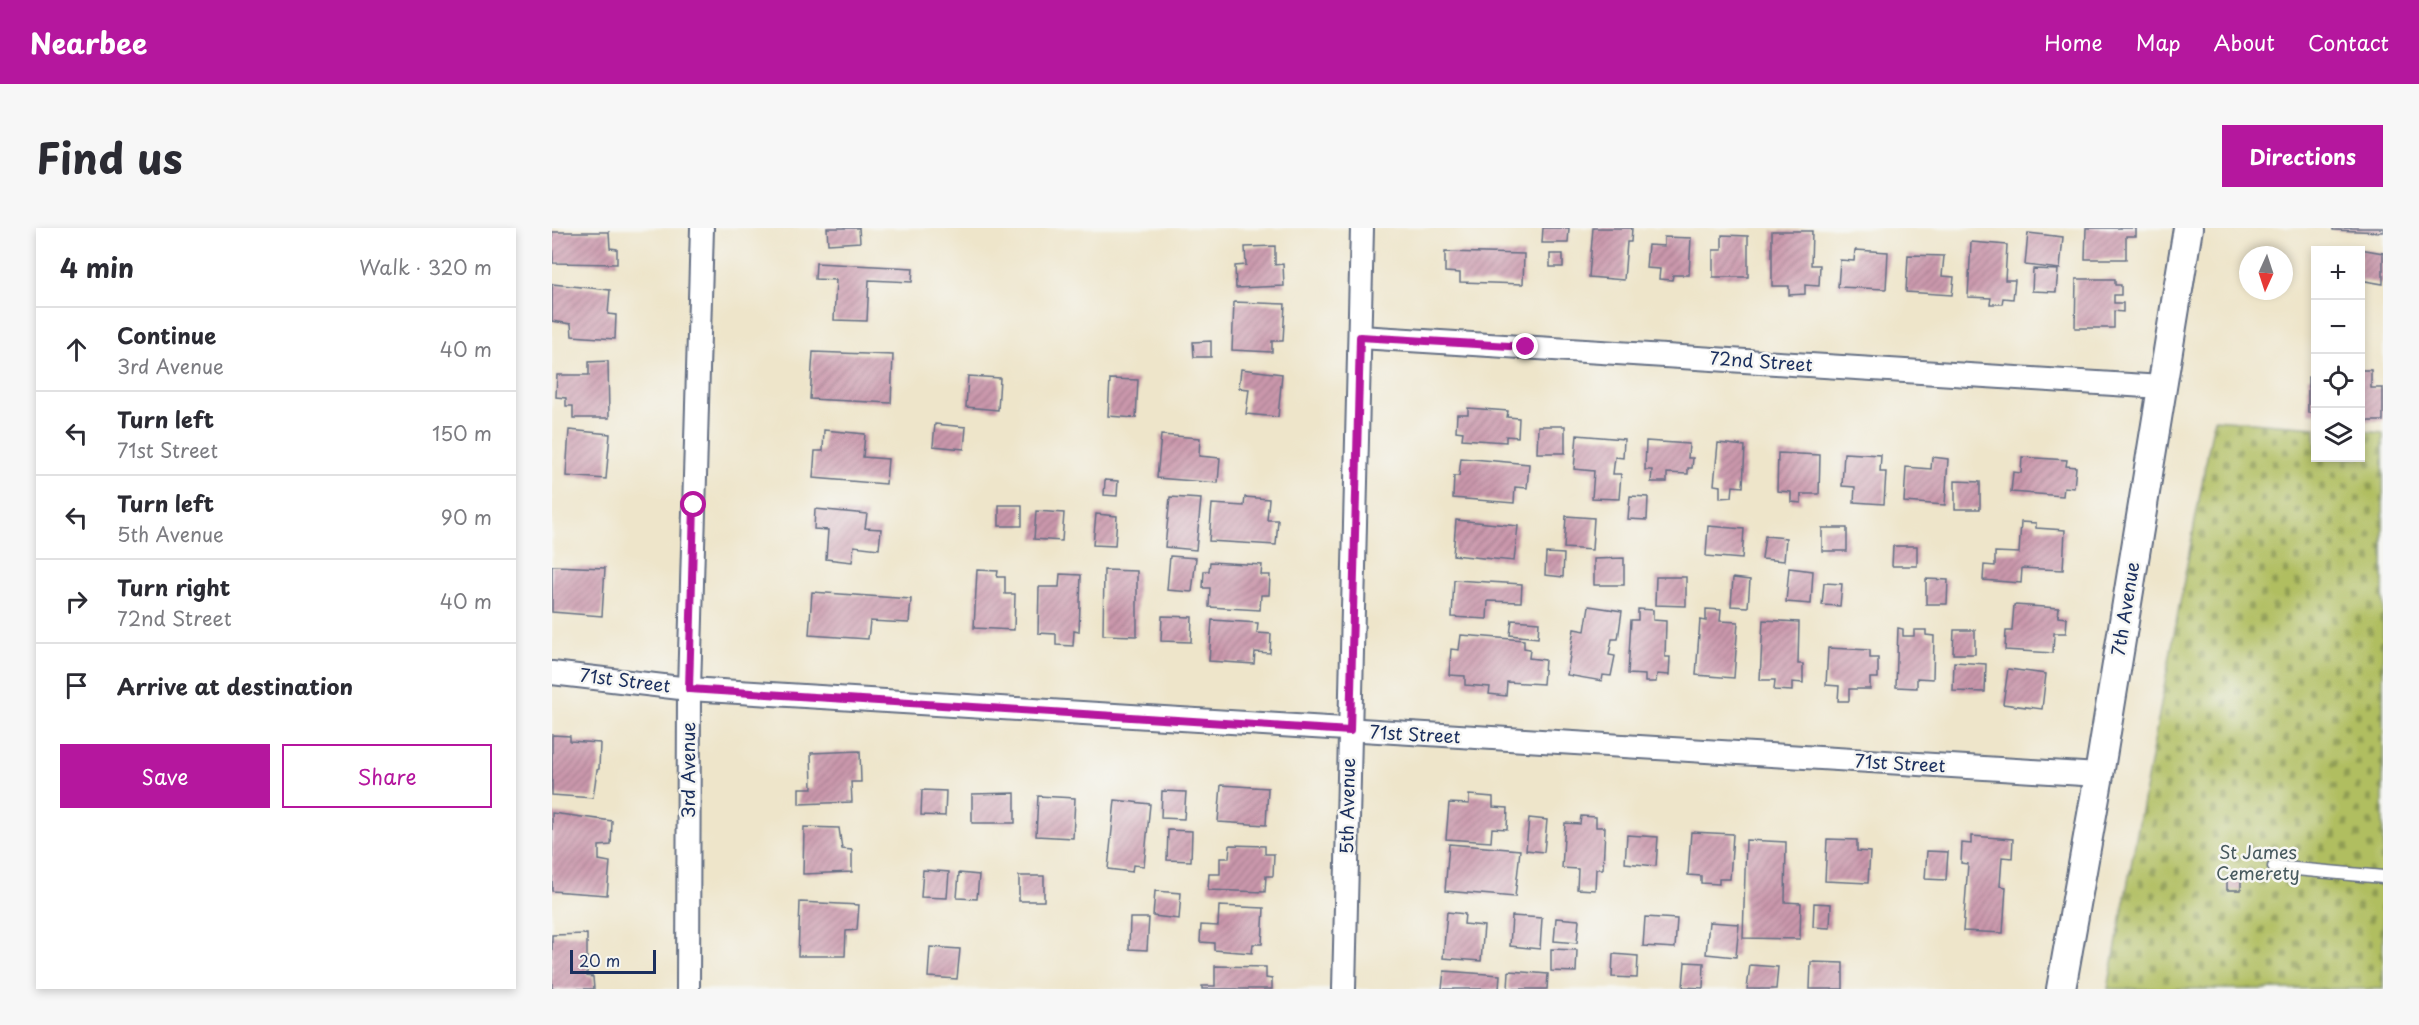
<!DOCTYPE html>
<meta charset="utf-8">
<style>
:root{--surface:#fff;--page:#f7f7f7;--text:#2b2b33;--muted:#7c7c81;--line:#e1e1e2;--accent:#b5179e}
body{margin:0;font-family:"Playpen Sans",sans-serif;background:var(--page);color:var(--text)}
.controls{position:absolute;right:18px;top:18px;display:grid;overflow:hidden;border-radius:0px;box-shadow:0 3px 9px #0003}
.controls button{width:54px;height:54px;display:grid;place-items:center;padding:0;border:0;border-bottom:2px solid var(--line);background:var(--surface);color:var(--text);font:30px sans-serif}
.compass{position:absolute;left:1687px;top:18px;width:54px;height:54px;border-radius:50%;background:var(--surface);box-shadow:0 3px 9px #0003;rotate:183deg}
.scale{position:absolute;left:18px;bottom:15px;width:86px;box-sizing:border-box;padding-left:6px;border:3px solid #1b2f5e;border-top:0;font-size:16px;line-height:21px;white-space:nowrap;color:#1b2f5e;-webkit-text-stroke:4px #f6f6f2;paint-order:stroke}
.stop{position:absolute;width:18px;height:18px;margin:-14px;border:4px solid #b5179e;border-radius:50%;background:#fff}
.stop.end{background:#b5179e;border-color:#fff;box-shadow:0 2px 6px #0008}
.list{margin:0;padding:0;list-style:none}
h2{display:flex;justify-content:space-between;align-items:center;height:78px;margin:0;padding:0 24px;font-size:26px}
h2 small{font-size:20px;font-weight:400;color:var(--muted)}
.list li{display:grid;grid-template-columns:39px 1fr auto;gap:18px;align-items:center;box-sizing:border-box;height:84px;padding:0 24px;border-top:2px solid var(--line)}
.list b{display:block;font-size:22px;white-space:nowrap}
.list p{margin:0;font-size:20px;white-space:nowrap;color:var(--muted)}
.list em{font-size:20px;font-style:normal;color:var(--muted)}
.actions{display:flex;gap:12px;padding:18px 24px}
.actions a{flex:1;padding:14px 0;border:2px solid var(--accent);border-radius:0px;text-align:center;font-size:21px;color:var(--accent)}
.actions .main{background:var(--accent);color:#fff}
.icon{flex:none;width:33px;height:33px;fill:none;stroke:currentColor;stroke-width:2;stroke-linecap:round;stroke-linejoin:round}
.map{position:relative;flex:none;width:1831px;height:761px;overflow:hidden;border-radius:0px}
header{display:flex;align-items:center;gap:36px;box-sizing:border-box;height:84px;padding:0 30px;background:var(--accent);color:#fff}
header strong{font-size:28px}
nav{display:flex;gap:33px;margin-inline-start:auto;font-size:21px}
.intro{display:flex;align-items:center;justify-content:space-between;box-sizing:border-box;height:144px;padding:0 36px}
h1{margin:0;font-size:42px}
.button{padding:15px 27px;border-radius:0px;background:var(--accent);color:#fff;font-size:21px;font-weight:700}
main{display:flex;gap:36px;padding:0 36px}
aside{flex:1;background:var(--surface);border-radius:0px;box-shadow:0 3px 9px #0003}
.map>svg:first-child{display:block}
.cemetery{fill:url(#cemetery-stones);stroke:#66765f;stroke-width:1.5}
.building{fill:url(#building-hatch)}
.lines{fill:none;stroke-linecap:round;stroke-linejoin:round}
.service-casing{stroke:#656f84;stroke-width:15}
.minor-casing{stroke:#656f84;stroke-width:26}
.tertiary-casing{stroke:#656f84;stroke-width:32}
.service{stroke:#fff;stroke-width:12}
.minor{stroke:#fff;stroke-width:22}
.tertiary{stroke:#fff;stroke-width:28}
.route{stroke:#b5179e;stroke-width:8}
.labels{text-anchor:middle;stroke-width:5;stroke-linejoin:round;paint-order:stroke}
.street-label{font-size:18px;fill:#1b2f5e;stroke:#f6f6f2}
.park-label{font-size:18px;fill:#485a5f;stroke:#f6f6f2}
</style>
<header>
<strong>Nearbee</strong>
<nav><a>Home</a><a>Map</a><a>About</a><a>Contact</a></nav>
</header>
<div class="intro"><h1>Find us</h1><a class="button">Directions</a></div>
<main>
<aside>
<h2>4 min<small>Walk · 320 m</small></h2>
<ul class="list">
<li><svg class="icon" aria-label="ahead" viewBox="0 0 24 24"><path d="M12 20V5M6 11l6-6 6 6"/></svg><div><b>Continue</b><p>3rd Avenue</p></div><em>40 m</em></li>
<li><svg class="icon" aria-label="left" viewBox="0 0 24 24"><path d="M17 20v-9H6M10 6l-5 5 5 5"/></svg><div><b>Turn left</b><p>71st Street</p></div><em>150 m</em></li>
<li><svg class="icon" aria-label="left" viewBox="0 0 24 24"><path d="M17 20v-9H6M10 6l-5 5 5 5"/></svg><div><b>Turn left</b><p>5th Avenue</p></div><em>90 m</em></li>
<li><svg class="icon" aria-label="right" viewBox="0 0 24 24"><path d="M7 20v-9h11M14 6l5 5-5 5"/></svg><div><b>Turn right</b><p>72nd Street</p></div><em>40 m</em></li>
<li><svg class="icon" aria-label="arrive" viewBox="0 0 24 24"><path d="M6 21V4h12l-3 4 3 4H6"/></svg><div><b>Arrive at destination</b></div></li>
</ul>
<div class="actions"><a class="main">Save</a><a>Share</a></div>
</aside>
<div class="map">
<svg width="1831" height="761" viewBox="0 0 1831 761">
<defs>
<pattern id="cemetery-stones" width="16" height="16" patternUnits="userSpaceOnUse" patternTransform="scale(1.5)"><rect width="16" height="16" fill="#b0be60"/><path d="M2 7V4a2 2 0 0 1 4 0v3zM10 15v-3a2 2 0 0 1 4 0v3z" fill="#8e9b52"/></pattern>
<pattern id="building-hatch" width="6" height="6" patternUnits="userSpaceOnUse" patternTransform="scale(1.5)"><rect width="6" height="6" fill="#cb98ac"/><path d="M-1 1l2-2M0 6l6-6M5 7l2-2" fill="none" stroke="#a47c8f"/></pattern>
</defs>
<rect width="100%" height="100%" fill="#f6f6f2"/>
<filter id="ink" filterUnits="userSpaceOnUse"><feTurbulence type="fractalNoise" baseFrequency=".0167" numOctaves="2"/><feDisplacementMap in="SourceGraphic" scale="12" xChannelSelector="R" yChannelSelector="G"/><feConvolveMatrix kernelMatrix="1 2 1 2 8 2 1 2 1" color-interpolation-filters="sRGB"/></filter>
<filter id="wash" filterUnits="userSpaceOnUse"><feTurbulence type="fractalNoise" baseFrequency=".008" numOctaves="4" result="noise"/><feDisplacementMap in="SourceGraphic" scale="24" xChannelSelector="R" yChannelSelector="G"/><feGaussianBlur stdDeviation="1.35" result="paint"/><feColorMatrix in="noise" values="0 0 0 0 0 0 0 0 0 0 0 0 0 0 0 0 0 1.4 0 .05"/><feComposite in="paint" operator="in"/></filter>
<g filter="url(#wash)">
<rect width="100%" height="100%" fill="#eee5ca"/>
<!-- cemetery -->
<path class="cemetery" d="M 1662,191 L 1763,199 L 1764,230 L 1808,230 L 1809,203 L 1831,205 L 1831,761 L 1556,761 Z"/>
<g id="blocks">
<!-- building -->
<g class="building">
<path d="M 275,0 L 307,0 L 308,14 L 276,16 Z"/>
<path d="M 991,0 L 1017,0 L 1016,15 L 990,15 Z"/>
<path d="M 1041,0 L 1080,0 L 1079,14 L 1075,14 L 1072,52 L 1037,49 Z"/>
<path d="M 1534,0 L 1584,0 L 1584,8 L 1574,8 L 1574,31 L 1533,31 Z"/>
<path d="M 1781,0 L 1831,0 L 1831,4 L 1781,2 Z"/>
<path d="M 1220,3 L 1260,3 L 1259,37 L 1268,37 L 1267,58 L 1253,57 L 1253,66 L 1237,67 L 1237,58 L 1220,58 Z"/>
<path d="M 0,4 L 57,4 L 58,20 L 65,21 L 65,36 L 1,35 Z"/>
<path d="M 1476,5 L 1511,9 L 1508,41 L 1473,37 Z"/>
<path d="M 1170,7 L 1196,8 L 1196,49 L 1161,49 L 1161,22 L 1170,22 Z"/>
<path d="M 1112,9 L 1139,10 L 1137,47 L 1121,47 L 1120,52 L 1107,51 L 1108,41 L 1094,40 L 1096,17 L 1112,18 Z"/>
<path d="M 1419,14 L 1455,17 L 1453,52 L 1463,52 L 1461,71 L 1451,70 L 1450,76 L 1438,76 L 1439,70 L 1416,69 Z"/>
<path d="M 723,18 L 723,37 L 731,36 L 732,58 L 684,60 L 683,38 L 694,37 L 693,19 Z"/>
<path d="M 1808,21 L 1831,25 L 1831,56 L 1808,52 Z"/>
<path d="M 1303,22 L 1336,24 L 1334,61 L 1286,59 L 1288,32 L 1302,33 Z"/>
<path d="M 893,24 L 972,26 L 971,56 L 908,54 L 908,45 L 893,44 Z"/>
<rect x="998" y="26" width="13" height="13"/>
<path d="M 1356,27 L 1392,28 L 1390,48 L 1402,49 L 1400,67 L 1354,64 Z"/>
<path d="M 264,35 L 361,40 L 360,54 L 317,52 L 315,93 L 282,92 L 284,52 L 263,51 Z"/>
<path d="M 1481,41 L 1506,42 L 1504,64 L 1480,63 Z"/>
<path d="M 1524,51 L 1563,51 L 1563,57 L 1569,57 L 1569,67 L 1562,67 L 1562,75 L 1571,75 L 1571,84 L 1562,83 L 1562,100 L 1523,100 Z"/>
<path d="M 0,56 L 58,62 L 56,86 L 64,87 L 63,111 L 20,108 L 19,96 L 0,93 Z"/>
<path d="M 682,74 L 733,76 L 731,113 L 720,113 L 720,124 L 680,122 Z"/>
<path d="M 659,113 L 659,129 L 642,129 L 641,114 Z"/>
<path d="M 261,124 L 341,127 L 339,175 L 258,171 Z"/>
<path d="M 56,133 L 57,190 L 21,190 L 21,178 L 14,178 L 14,170 L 4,169 L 5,147 L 37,147 L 37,134 Z"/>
<path d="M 689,141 L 730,146 L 726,189 L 694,186 L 697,161 L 687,160 Z"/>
<path d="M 1808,142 L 1819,142 L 1819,160 L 1831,160 L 1831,193 L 1808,193 Z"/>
<path d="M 416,148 L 448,150 L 446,182 L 414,179 Z"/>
<rect x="1756" y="149" width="8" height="36"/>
<path d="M 558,151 L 586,152 L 584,190 L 556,188 Z"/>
<path d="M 916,180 L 956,183 L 955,189 L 967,190 L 966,209 L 954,208 L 954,214 L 910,211 L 911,204 L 904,203 L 905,186 L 916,186 Z"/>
<path d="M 383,196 L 414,199 L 412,221 L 381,218 Z"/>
<path d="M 986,198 L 1013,198 L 1013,225 L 985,225 Z"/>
<path d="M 17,202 L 58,206 L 54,251 L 14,248 Z"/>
<path d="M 272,202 L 313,206 L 311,229 L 336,231 L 334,256 L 261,250 L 263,223 L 271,223 Z"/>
<path d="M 609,207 L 648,210 L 647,228 L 668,230 L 666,255 L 605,250 Z"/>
<path d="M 1025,207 L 1072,211 L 1071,230 L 1063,229 L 1061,246 L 1069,246 L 1067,271 L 1040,270 L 1042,243 L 1022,241 Z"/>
<path d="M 1094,213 L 1137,216 L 1136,230 L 1141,230 L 1140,240 L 1136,240 L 1136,246 L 1115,245 L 1115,254 L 1099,254 L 1100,242 L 1093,242 Z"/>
<path d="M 1166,215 L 1193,218 L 1191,259 L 1181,258 L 1180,269 L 1168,270 L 1168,258 L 1162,257 Z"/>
<path d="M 1226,225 L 1268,227 L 1267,266 L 1249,266 L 1249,275 L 1239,274 L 1239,264 L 1225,263 Z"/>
<path d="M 1292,225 L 1329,227 L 1328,244 L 1334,244 L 1332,276 L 1302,274 L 1303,259 L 1290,258 Z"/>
<path d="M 1380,229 L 1396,231 L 1393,277 L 1352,274 L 1354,239 L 1379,241 Z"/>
<path d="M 1470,229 L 1515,232 L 1514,238 L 1524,239 L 1522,260 L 1512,259 L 1511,268 L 1459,264 L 1461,244 L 1469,245 Z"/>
<path d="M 909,230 L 977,236 L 975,260 L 963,259 L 962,275 L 901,270 L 902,248 L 907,248 Z"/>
<path d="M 553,252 L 566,253 L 565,268 L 552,267 Z"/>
<path d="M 1403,253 L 1428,254 L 1428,281 L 1403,281 Z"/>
<path d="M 1078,268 L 1096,269 L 1095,292 L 1076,291 Z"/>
<path d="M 618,269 L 649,271 L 644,322 L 613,319 Z"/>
<path d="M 693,269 L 717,271 L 715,292 L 726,292 L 724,317 L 657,313 L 660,276 L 692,278 Z"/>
<rect x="447" y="277" width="23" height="21"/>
<path d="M 263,281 L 315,286 L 313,300 L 329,301 L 327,321 L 302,318 L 300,334 L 274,331 L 276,302 L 262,301 Z"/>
<path d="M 484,283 L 512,285 L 510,313 L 482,311 Z"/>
<path d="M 544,286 L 565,288 L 563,318 L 541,317 Z"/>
<path d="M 1014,288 L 1042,290 L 1040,322 L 1012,320 Z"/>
<path d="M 904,292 L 966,298 L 962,333 L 901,327 Z"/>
<path d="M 1469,294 L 1484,295 L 1484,300 L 1513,302 L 1511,342 L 1470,340 L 1469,355 L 1431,352 L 1432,337 L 1443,338 L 1443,324 L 1467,325 Z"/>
<path d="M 1156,298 L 1192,301 L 1190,331 L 1154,328 Z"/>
<rect x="1270" y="300" width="25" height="23"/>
<path d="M 1213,308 L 1234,310 L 1232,333 L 1210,331 Z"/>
<path d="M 1341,318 L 1365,318 L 1365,338 L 1340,338 Z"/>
<path d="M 994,325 L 1012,326 L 1011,349 L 993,347 Z"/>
<path d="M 618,328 L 644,330 L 640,364 L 615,362 Z"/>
<path d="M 1072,330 L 1072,357 L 1042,357 L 1042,331 Z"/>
<path d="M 658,334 L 710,337 L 709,347 L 718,347 L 717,367 L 709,367 L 708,382 L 657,379 L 658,360 L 651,360 L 652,343 L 657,343 Z"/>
<path d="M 0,338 L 53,340 L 50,388 L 0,384 Z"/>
<path d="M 1237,340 L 1261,343 L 1259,376 L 1234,374 Z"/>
<path d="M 425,342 L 446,343 L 445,349 L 453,349 L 453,366 L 463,366 L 462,402 L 422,400 Z"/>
<path d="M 552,342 L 585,343 L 585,408 L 551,407 Z"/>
<path d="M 508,346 L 529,347 L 527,404 L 522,403 L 521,418 L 504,417 L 504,406 L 486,405 L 487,359 L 507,359 Z"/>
<path d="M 1104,349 L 1134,349 L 1134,378 L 1103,377 Z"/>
<path d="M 1181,350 L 1198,352 L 1196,379 L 1179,378 Z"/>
<path d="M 1374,351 L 1396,352 L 1395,376 L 1374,376 Z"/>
<path d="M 902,352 L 970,356 L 969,374 L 936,373 L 935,391 L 900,389 Z"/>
<path d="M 1272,355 L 1290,356 L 1288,378 L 1270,377 Z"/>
<path d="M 260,364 L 359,371 L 357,395 L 318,393 L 316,411 L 257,407 Z"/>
<path d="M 1462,377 L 1507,380 L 1506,389 L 1515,390 L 1514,405 L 1502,405 L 1501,425 L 1453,422 L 1454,403 L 1460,403 Z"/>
<path d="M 1037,378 L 1070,383 L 1066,411 L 1060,411 L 1057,427 L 1063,428 L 1059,448 L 1051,447 L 1050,453 L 1015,447 L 1022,401 L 1033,403 Z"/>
<path d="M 1086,381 L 1101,382 L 1101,392 L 1114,393 L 1113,429 L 1118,429 L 1117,447 L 1105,446 L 1104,454 L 1093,454 L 1093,447 L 1076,446 L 1079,392 L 1086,392 Z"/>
<path d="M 1154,381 L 1169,382 L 1168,393 L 1186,394 L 1182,450 L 1144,447 L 1148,392 L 1154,393 Z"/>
<path d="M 610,388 L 640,389 L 639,414 L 609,413 Z"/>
<path d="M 660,392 L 706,395 L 705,405 L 719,406 L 718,425 L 703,424 L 702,436 L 657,433 Z"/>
<path d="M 960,392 L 987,394 L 986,410 L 958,407 Z"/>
<path d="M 1211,392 L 1247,394 L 1246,436 L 1251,436 L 1251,455 L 1240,454 L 1240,463 L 1222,462 L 1223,452 L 1208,452 Z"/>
<path d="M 1346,400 L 1351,401 L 1351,408 L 1362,408 L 1362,402 L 1374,402 L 1374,407 L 1382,408 L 1381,451 L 1365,450 L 1365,460 L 1344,459 Z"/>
<path d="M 1402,402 L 1423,402 L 1423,426 L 1401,426 Z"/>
<path d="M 909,407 L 972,412 L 972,420 L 978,421 L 977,430 L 993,432 L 991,456 L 955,454 L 954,468 L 937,466 L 938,459 L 913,457 L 913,448 L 897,447 L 899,421 L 907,422 Z"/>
<path d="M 1276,420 L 1318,422 L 1318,430 L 1326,430 L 1326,450 L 1318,450 L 1318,461 L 1297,461 L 1297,473 L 1286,473 L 1287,458 L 1274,457 Z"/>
<path d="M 1402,434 L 1434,436 L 1433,464 L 1401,463 Z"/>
<path d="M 1456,441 L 1494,446 L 1490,481 L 1451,476 Z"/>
<path d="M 0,507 L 18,508 L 18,513 L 48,515 L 47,541 L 45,542 L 41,570 L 0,567 Z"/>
<path d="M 308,523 L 309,554 L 299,554 L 300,574 L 247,576 L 247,560 L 260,560 L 259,525 Z"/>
<path d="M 669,557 L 716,560 L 714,597 L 666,594 Z"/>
<path d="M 370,562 L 394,563 L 393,588 L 369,587 Z"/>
<path d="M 610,563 L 634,564 L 632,591 L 609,590 Z"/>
<path d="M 463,565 L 463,595 L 420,595 L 420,566 Z"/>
<path d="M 917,567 L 941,569 L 941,579 L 956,580 L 955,601 L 940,600 L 939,614 L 894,611 L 897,575 L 917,576 Z"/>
<path d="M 486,568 L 523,570 L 521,610 L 484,608 Z"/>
<path d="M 563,572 L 598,576 L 592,638 L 581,637 L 580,644 L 556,641 Z"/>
<path d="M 0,585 L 60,593 L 59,617 L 47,618 L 47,632 L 58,634 L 55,667 L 0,663 Z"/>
<path d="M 1029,588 L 1044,589 L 1044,599 L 1053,599 L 1051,641 L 1044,641 L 1043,662 L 1025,661 L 1026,641 L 1010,640 L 1013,595 L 1028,596 Z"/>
<path d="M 977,590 L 995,592 L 992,624 L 974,622 Z"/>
<path d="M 252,599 L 287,600 L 290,621 L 300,622 L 300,644 L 251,646 Z"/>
<path d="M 616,602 L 640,603 L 639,633 L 615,632 Z"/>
<path d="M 1139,604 L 1181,606 L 1178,651 L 1167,651 L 1167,656 L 1149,655 L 1149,648 L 1136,647 Z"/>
<path d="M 1075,607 L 1106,609 L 1104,638 L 1073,635 Z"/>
<path d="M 1419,608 L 1461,611 L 1460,630 L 1450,629 L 1448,658 L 1454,659 L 1451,705 L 1411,703 L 1416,636 L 1409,635 L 1410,615 L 1419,616 Z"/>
<path d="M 1275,611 L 1305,612 L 1305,623 L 1318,624 L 1316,655 L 1273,653 Z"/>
<path d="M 1194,612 L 1234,614 L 1233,674 L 1249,675 L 1248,711 L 1191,710 Z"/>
<path d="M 897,616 L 968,622 L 963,669 L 893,663 Z"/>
<path d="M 678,617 L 713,618 L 713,626 L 722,626 L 721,648 L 714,648 L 713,664 L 656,662 L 657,646 L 668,646 L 668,630 L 677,630 Z"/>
<path d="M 1375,623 L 1396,624 L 1394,652 L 1373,651 Z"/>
<path d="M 371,642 L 397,644 L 395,670 L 369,669 Z"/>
<path d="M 407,645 L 427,647 L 425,671 L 405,670 Z"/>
<rect x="467" y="648" width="25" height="25"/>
<rect x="1675" y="649" width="14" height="13"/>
<path d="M 603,663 L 629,665 L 627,691 L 601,688 Z"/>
<path d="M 248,674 L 307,677 L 305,702 L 294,703 L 293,728 L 246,728 Z"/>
<path d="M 1262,675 L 1279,676 L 1278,700 L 1261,699 Z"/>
<path d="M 667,678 L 712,680 L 710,716 L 701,716 L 700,725 L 662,722 L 662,715 L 648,714 L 649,697 L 666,698 Z"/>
<path d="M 895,684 L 913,686 L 912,696 L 932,698 L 929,733 L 891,730 Z"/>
<path d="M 960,688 L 990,690 L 988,721 L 958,718 Z"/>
<path d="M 1093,689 L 1125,691 L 1123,720 L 1091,718 Z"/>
<path d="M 578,690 L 597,690 L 595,722 L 577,721 Z"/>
<path d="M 1004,690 L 1027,692 L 1025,715 L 1002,713 Z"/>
<path d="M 1157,694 L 1187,696 L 1184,729 L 1154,726 Z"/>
<path d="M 35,706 L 35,748 L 41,749 L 42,761 L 0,761 L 0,707 Z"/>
<path d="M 378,719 L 408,721 L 405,751 L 376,749 Z"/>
<path d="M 999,721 L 1025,722 L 1024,744 L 999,743 Z"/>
<path d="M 1061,726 L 1086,728 L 1085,750 L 1060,749 Z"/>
<path d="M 1133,734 L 1152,735 L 1151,760 L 1131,759 Z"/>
<path d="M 1259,734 L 1291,735 L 1291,761 L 1258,761 Z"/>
<path d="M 1198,737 L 1226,739 L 1224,761 L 1195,761 Z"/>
<path d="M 663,738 L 714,739 L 714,750 L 720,751 L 720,761 L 650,761 L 650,758 L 663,758 Z"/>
<path d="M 892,743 L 948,747 L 947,761 L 890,761 Z"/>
<path d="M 957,743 L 996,746 L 995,761 L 956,761 Z"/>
</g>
</g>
</g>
<g filter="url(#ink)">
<use href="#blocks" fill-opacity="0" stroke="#656f84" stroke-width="1.5"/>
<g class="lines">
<defs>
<path id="service" d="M 1722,639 L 1831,649"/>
<g id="minor">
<path d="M 808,109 L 1610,159"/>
<path d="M 0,445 L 137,461 L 1547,547"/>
<path d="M 136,761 L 137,461 L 150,0"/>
<path d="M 792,761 L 810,0"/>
</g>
<path id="tertiary" d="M 1509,761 L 1547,547 L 1636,0"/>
</defs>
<!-- service casing -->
<use href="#service" class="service-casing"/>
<!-- minor casing -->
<use href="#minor" class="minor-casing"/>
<!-- tertiary casing -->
<use href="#tertiary" class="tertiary-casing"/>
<!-- service -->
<use href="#service" class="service"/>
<!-- minor -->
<use href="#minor" class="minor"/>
<!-- tertiary -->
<use href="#tertiary" class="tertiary"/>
</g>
</g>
<g class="lines" filter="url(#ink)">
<!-- route -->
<path class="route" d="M 142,277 L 137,461 L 798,503 L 808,109 L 974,119"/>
</g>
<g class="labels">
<!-- street labels -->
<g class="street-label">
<text transform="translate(1209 134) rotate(4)" y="6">72nd Street</text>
<text transform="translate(1574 381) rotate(-81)" y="6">7th Avenue</text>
<text transform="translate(73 453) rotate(7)" y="6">71st Street</text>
<text transform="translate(863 507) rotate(3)" y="6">71st Street</text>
<text transform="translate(1348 536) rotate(3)" y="6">71st Street</text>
<text transform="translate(137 542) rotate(-90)" y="6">3rd Avenue</text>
<text transform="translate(796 578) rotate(-89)" y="6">5th Avenue</text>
</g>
<!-- park labels -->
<g class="park-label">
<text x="1706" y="631">St James<tspan x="1706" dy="21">Cemerety</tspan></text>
</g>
</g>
</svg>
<div class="controls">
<button>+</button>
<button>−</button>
<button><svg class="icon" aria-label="locate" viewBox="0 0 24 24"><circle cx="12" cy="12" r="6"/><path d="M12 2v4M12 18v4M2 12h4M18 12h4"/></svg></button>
<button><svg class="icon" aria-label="layers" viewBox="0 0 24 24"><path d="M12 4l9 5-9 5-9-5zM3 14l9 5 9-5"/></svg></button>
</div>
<svg class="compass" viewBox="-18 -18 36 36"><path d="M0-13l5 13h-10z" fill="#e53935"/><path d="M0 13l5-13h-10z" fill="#7c7c81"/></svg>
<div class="scale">20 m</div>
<div class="stop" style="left:142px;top:277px"></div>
<div class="stop end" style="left:974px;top:119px"></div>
</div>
</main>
